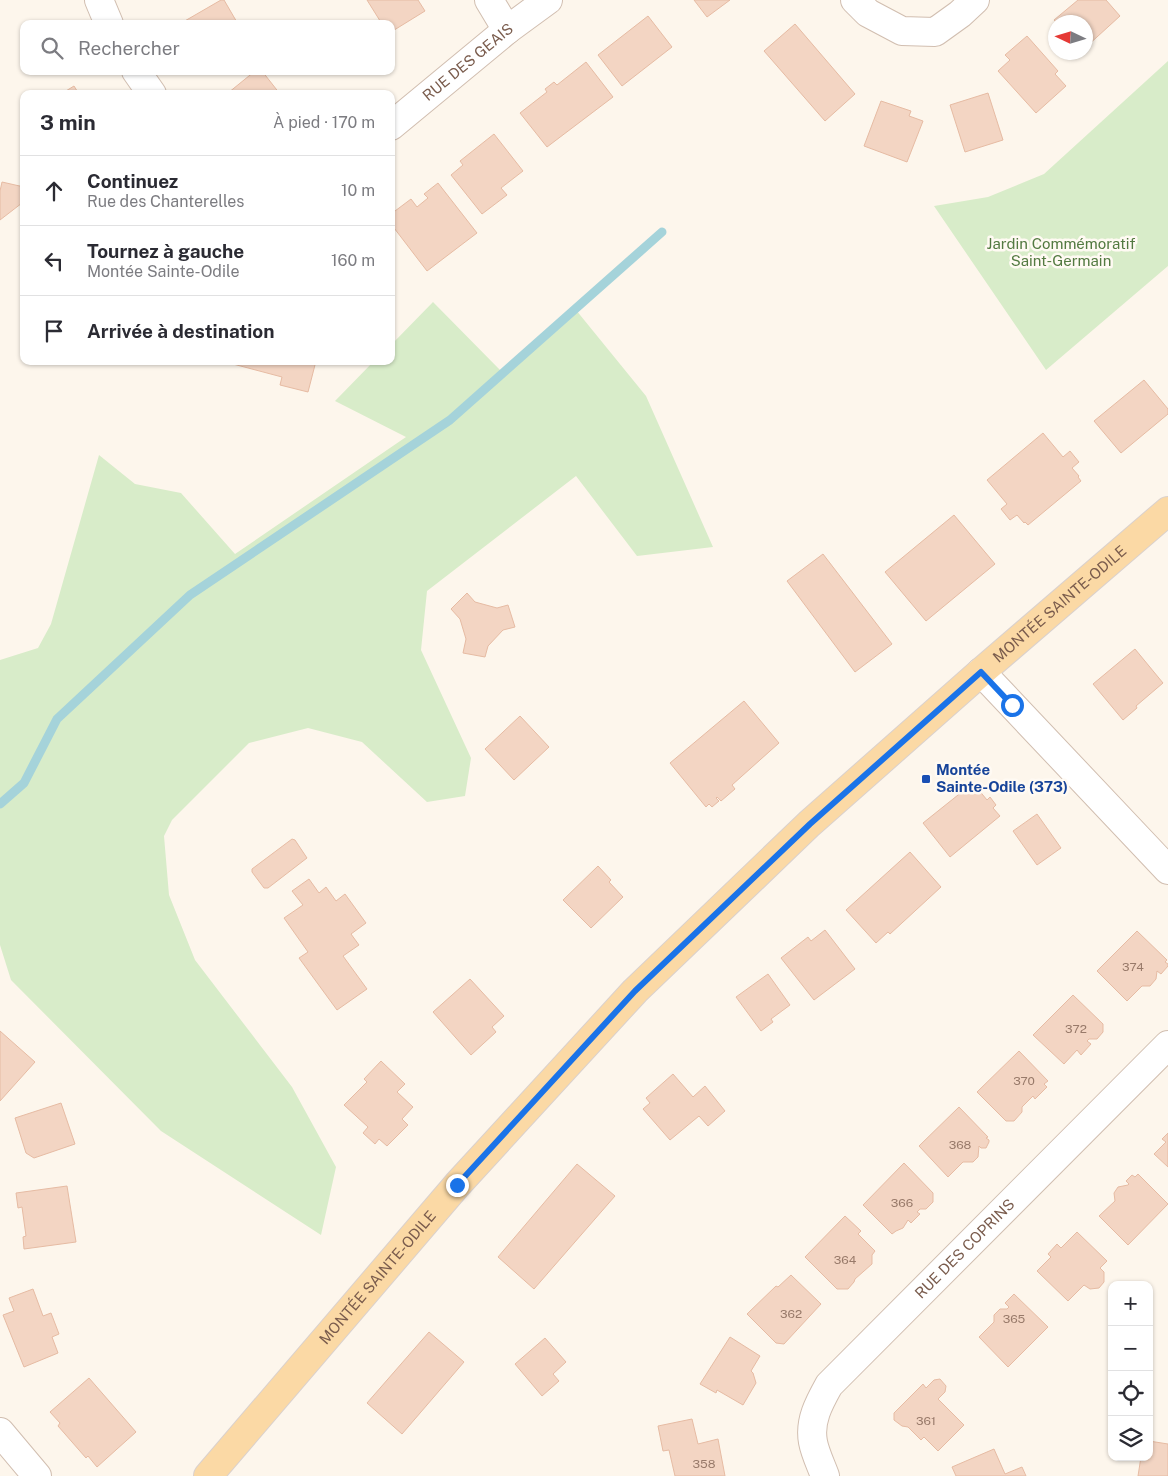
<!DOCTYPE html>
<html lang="fr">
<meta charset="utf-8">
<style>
:root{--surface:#fff;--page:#f7f7f7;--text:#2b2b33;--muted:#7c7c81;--line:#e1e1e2}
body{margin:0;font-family:"Public Sans",sans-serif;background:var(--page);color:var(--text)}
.controls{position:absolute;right:15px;bottom:15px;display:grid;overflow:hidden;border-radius:10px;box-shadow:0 1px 4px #0004}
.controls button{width:45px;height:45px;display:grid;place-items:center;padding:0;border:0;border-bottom:1px solid var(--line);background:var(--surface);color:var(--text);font:25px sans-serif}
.compass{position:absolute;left:1048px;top:15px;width:45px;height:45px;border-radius:50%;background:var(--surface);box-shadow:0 1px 4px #0004;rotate:274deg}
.stop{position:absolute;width:15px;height:15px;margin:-11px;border:4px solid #1a73e8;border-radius:50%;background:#fff}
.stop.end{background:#1a73e8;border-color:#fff;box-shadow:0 1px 5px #0008}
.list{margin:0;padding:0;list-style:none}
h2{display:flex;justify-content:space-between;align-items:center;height:65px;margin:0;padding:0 20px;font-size:21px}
h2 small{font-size:16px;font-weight:400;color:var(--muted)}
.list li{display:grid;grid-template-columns:32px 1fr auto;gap:15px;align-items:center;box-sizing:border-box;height:70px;padding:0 20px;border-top:1px solid var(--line)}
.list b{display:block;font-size:19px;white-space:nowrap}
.list p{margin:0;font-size:16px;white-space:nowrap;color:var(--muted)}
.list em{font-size:16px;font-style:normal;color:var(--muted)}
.icon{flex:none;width:28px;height:28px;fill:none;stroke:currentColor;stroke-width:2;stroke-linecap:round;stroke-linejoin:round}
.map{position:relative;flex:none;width:1168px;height:1476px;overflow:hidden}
.search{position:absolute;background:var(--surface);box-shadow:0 1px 4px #0004;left:20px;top:20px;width:375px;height:55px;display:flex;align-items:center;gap:12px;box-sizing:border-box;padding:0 18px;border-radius:10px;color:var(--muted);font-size:19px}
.panel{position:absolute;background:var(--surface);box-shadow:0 1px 4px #0004;left:20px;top:90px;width:375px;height:275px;border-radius:10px}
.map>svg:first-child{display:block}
.green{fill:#d8ecc9}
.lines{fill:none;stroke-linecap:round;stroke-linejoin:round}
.stream{stroke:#a5d3da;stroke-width:9}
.building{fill:#f3d5c3;stroke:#e6bba3}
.minor-casing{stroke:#d1beb0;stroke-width:30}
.major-casing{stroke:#dad1cd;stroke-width:30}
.minor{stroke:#fff;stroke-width:28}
.major{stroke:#fbd9a5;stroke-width:28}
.route{stroke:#1a73e8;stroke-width:6}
.transit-dot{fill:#1a4fb4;stroke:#fffaf3;stroke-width:2}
.labels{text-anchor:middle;stroke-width:5;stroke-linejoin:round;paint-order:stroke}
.number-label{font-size:12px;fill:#987a6a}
.street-label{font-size:15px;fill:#7a5c4d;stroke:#fffaf3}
.park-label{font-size:15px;fill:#537a41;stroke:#fffaf3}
.transit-label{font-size:15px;font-weight:bold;fill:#164399;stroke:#fffaf3;text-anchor:start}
</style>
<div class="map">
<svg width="1168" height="1476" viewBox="0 0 1168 1476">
<rect width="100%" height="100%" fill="#fdf6ec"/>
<!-- green -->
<g class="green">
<path d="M 1168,61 L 1168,266 L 1046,370 L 934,206 L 988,197 L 1044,174 Z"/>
<path d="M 433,302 L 501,371 L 576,310 L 646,396 L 713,547 L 637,556 L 576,476 L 427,591 L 421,650 L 471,758 L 465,796 L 427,802 L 362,742 L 308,728 L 249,743 L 172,820 L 164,836 L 169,895 L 195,960 L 292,1087 L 336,1167 L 321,1235 L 161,1131 L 11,980 L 0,945 L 0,660 L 38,648 L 51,624 L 99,455 L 135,484 L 181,493 L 235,554 L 406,437 L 335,401 L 374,361 L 391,361 L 391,345 Z"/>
</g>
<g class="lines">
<!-- stream -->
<path class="stream" d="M 0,804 L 24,783 L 57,719 L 190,595 L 450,420 L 662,232"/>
</g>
<!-- building -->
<g class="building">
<path d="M 221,0 L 224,0 L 238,24 L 184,24 L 183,22 Z"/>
<path d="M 367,0 L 418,0 L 425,11 L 391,32 L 391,24 L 382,24 Z"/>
<path d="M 694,0 L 730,0 L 707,17 Z"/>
<path d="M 1078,0 L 1106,0 L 1120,16 L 1086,47 L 1086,22 L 1056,22 L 1054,20 Z"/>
<path d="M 648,16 L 672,47 L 622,86 L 598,55 Z"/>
<path d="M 795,24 L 855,94 L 825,121 L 764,51 Z"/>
<path d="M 1027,36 L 1058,71 L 1055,74 L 1066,86 L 1036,113 L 998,71 L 1010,60 L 1005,55 Z"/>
<path d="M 586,62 L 613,97 L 547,147 L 520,113 L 547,92 L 545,89 L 554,82 L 557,85 Z"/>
<path d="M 255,71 L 262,71 L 280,94 L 228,94 L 228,93 Z"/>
<path d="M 74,86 L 79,94 L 61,94 Z"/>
<path d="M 988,93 L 1003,140 L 965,152 L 950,105 Z"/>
<path d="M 881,101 L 911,111 L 909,116 L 923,121 L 907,162 L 864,146 Z"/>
<path d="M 494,134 L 523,171 L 501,188 L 507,195 L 482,214 L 451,175 L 463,165 L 460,161 Z"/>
<path d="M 2,182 L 24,187 L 24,194 L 22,203 L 0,220 L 0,191 Z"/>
<path d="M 438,183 L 477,233 L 427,271 L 391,224 L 391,214 L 411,199 L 417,207 L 428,198 L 424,194 Z"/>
<path d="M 234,361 L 316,361 L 308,392 L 280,385 L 282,377 L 233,364 Z"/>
<path d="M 1144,380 L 1168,409 L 1168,414 L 1121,453 L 1094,421 Z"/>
<path d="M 1043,433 L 1063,457 L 1070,451 L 1079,462 L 1072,468 L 1079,476 L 1078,477 L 1081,481 L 1028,525 L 1025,522 L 1024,523 L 1017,515 L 1010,520 L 1001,509 L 1007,504 L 987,480 Z"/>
<path d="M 954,515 L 995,564 L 926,621 L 885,572 Z"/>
<path d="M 823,554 L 892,644 L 855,672 L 787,581 Z"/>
<path d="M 467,593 L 475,602 L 497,608 L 508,605 L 515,627 L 503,630 L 488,646 L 485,657 L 463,653 L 466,639 L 460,619 L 451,609 Z"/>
<path d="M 1135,649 L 1163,683 L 1136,706 L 1137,708 L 1123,720 L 1093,684 Z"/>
<path d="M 744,701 L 779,743 L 732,785 L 735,789 L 721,801 L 717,797 L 716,798 L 719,801 L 712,807 L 709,804 L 706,807 L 670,763 Z"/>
<path d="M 520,716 L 549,747 L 514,780 L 485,749 Z"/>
<path d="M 973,783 L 987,800 L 990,797 L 996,805 L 993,808 L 1000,816 L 950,857 L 923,823 Z"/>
<path d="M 1037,814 L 1061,848 L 1037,865 L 1013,831 Z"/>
<path d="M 292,839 L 295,840 L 307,858 L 268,888 L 264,888 L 252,872 L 252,869 Z"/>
<path d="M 910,852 L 941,887 L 890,934 L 888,932 L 876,943 L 846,910 Z"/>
<path d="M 598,866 L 611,880 L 609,882 L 623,897 L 591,928 L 563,900 Z"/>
<path d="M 309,879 L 319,893 L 326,887 L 336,901 L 345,894 L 366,923 L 351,934 L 359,945 L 343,956 L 367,989 L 337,1010 L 299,958 L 308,952 L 284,918 L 303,905 L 292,891 Z"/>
<path d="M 825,930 L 855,969 L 814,1000 L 781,958 L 808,937 L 811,941 Z"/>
<path d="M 1137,931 L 1167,960 L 1165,962 L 1168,964 L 1168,966 L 1161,974 L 1157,971 L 1156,979 L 1150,986 L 1142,986 L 1127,1001 L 1097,971 Z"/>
<path d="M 768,974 L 790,1005 L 771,1019 L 773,1022 L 761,1031 L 736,997 Z"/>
<path d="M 470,979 L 504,1016 L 492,1027 L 496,1032 L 471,1055 L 433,1012 Z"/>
<path d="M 1073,995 L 1103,1024 L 1103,1032 L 1097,1039 L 1089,1039 L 1087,1041 L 1091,1044 L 1081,1055 L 1077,1050 L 1064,1064 L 1033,1035 Z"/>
<path d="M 0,1031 L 35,1062 L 0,1101 Z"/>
<path d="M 1019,1051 L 1048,1081 L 1044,1084 L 1047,1087 L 1035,1099 L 1033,1096 L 1022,1107 L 1022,1112 L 1014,1121 L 1006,1121 L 977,1092 Z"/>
<path d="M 381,1061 L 405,1084 L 397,1092 L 413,1107 L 402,1119 L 408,1125 L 387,1146 L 379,1139 L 375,1144 L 363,1133 L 368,1127 L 344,1105 L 367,1082 L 364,1079 Z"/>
<path d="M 673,1074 L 693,1097 L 705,1086 L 725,1111 L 708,1126 L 699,1116 L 670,1140 L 643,1109 L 650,1103 L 646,1098 Z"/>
<path d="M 61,1103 L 75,1144 L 34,1158 L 26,1153 L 15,1118 Z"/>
<path d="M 959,1107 L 988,1137 L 986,1138 L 989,1140 L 989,1142 L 986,1148 L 981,1148 L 979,1146 L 978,1157 L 973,1162 L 963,1162 L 948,1177 L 919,1146 Z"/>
<path d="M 1168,1133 L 1168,1167 L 1154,1154 L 1166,1142 L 1162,1139 Z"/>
<path d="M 904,1163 L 933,1193 L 933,1202 L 926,1209 L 920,1209 L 917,1212 L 920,1214 L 911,1223 L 908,1220 L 903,1228 L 896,1231 L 892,1234 L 863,1205 Z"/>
<path d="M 577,1164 L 615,1196 L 534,1289 L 498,1257 Z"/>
<path d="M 1138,1174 L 1168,1204 L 1128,1245 L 1099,1216 L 1115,1201 L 1114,1193 L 1118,1187 L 1128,1185 L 1129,1184 L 1126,1181 L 1132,1175 L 1135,1177 Z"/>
<path d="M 67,1186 L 76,1242 L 24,1249 L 23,1237 L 26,1236 L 22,1207 L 18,1208 L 16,1193 Z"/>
<path d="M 845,1216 L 861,1231 L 858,1234 L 875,1251 L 872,1255 L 872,1264 L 855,1279 L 854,1282 L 848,1289 L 837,1289 L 805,1257 Z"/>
<path d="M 1077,1232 L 1107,1261 L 1100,1268 L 1104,1272 L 1104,1282 L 1099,1288 L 1090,1289 L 1084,1285 L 1068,1301 L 1037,1271 L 1051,1257 L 1048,1254 L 1057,1244 L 1061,1248 Z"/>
<path d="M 791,1275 L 821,1304 L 784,1344 L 776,1343 L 747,1314 L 776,1286 L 778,1287 Z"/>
<path d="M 33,1289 L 43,1316 L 51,1313 L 59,1334 L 52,1337 L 58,1353 L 24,1367 L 3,1315 L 14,1311 L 9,1298 Z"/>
<path d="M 1014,1294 L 1048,1327 L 1008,1367 L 979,1337 L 994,1322 L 994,1315 L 1000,1309 L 1007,1309 L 1009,1307 L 1005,1303 Z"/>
<path d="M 429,1332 L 464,1362 L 402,1434 L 367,1403 Z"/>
<path d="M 730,1337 L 760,1356 L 751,1371 L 753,1373 L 756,1383 L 743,1405 L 717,1390 L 716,1393 L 700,1384 Z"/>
<path d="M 545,1338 L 566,1362 L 553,1374 L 559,1381 L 542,1396 L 515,1364 Z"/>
<path d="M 89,1378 L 136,1432 L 97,1467 L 88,1456 L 86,1458 L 58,1426 L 60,1423 L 50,1412 Z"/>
<path d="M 940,1379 L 946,1386 L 945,1392 L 938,1399 L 964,1425 L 938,1451 L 924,1437 L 921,1440 L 908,1427 L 902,1426 L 894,1420 L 894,1413 L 923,1384 L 926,1388 L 934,1380 Z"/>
<path d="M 692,1419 L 698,1444 L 718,1439 L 725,1476 L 675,1476 L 669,1450 L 663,1451 L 658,1426 Z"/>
<path d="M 1149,1441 L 1168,1444 L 1168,1476 L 1138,1476 L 1141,1457 L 1149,1457 Z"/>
<path d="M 994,1449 L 1005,1474 L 1022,1467 L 1026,1476 L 956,1476 L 952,1467 Z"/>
</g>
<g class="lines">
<defs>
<g id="minor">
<path d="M 99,0 L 109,24"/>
<path d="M 489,0 L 507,30"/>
<path d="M 855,0 L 868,13 L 902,31 L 935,32 L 960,14 L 975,0"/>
<path d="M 136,71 L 152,94"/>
<path id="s1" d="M 391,126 L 507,30 L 548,0"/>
<path d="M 981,672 L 1168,870"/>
<path d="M 0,1432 L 37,1476"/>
<path id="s2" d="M 825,1476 C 821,1465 815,1453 813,1442 C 809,1421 819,1403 829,1385 L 1168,1045"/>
</g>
<g id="major">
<path id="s3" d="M 208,1476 L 457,1185 L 635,991 L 809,824 L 981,672 L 1168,511"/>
</g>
</defs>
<!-- minor casing -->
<use href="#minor" class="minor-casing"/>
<!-- major casing -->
<use href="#major" class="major-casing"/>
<!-- minor -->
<use href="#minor" class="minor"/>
<!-- major -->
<use href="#major" class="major"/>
</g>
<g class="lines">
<!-- route -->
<path class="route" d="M 457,1185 L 635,991 L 810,824 L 981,672 L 1012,705"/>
</g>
<!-- markers -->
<rect class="transit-dot" x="921" y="774" width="10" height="10" rx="2.5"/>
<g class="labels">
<!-- number labels -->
<g class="number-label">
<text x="1133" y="971">374</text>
<text x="1076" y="1033">372</text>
<text x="1024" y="1085">370</text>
<text x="960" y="1149">368</text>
<text x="902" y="1207">366</text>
<text x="845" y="1264">364</text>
<text x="791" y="1318">362</text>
<text x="1014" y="1323">365</text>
<text x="926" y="1425">361</text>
<text x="704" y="1468">358</text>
</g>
<!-- street labels -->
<g class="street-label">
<text dy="5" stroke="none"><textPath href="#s1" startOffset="100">RUE DES GEAIS</textPath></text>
<text dy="5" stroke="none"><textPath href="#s3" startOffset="1221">MONTÉE SAINTE-ODILE</textPath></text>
<text dy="5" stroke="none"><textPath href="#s2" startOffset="289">RUE DES COPRINS</textPath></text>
<text dy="5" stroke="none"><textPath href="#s3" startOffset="261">MONTÉE SAINTE-ODILE</textPath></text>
</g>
<!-- park labels -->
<g class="park-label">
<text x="1061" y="249">Jardin Commémoratif<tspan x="1061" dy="17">Saint-Germain</tspan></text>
</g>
<!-- transit labels -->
<g class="transit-label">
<text x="936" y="775">Montée<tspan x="936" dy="17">Sainte-Odile (373)</tspan></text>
</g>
</g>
</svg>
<div class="controls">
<button>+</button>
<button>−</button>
<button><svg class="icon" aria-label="locate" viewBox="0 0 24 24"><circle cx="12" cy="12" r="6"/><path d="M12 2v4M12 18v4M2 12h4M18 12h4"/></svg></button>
<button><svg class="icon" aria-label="layers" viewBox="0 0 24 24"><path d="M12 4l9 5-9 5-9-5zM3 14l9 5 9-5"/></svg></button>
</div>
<svg class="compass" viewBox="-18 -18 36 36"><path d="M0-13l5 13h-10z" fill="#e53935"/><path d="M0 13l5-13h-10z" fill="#7c7c81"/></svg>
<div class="stop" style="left:1012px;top:705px"></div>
<div class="stop end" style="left:457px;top:1185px"></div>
<div class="search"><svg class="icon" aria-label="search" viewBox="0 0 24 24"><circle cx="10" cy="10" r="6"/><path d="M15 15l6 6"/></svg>Rechercher</div>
<section class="panel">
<h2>3 min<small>À pied · 170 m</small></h2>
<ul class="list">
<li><svg class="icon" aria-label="ahead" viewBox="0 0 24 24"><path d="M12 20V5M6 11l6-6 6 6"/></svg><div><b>Continuez</b><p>Rue des Chanterelles</p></div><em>10 m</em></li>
<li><svg class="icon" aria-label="left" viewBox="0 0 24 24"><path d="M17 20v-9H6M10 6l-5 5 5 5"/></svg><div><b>Tournez à gauche</b><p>Montée Sainte-Odile</p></div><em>160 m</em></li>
<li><svg class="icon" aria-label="arrive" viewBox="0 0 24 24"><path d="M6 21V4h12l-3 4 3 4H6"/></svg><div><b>Arrivée à destination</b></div></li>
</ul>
</section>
</div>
